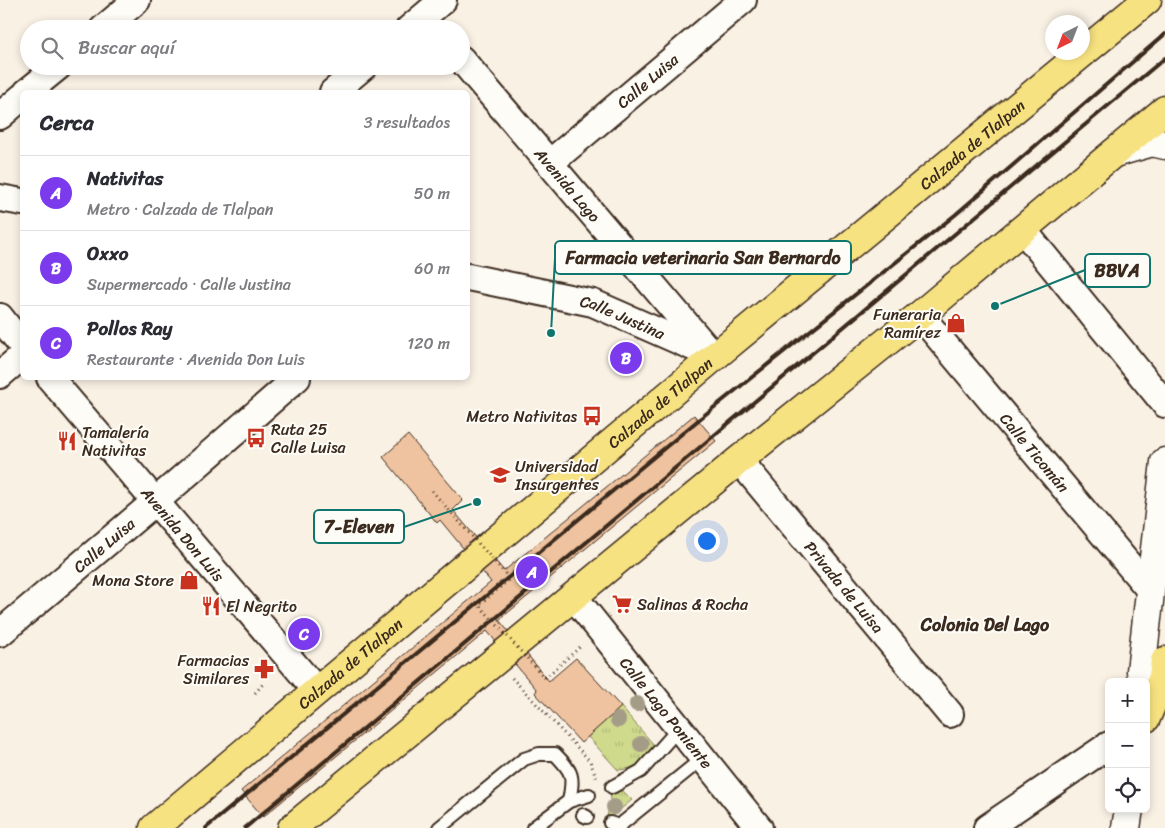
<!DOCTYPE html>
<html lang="es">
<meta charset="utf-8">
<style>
:root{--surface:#fff;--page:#f7f7f7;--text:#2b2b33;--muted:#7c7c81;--line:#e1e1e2;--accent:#7c3aed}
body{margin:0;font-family:Sriracha,sans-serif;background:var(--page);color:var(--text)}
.controls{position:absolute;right:15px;bottom:15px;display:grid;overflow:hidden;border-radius:8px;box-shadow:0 2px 8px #0003}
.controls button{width:45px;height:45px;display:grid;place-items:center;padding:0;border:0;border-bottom:1px solid var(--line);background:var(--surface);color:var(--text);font:25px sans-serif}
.compass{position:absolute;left:1045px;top:15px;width:45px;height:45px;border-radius:50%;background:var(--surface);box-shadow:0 2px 8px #0003;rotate:222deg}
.you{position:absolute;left:706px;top:540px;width:18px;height:18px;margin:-12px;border:4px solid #fff;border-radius:50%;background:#1a73e8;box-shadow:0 0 0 8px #1a73e833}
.badge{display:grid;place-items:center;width:32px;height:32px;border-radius:50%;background:var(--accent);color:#fff;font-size:16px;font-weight:700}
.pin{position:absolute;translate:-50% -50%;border:2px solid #fff;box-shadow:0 1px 5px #0006}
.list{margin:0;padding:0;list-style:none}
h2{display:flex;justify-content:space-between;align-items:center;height:65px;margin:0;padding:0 20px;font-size:21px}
h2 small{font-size:16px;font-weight:400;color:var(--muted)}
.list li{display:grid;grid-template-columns:32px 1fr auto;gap:15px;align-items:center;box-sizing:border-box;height:75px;padding:0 20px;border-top:1px solid var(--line)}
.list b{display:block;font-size:19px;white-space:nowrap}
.list p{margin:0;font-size:16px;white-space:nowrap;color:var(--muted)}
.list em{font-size:16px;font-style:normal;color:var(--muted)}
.icon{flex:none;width:28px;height:28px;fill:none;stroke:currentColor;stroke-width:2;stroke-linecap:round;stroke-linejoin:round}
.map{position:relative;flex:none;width:1165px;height:828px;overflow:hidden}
.search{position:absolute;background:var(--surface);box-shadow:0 2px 8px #0003;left:20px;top:20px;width:450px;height:55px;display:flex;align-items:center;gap:12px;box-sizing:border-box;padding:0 18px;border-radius:28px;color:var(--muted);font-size:19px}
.panel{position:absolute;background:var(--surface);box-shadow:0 2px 8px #0003;left:20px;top:90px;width:450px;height:290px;border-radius:8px}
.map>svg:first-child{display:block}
.grass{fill:url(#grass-tufts);stroke:#858256}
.building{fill:#efc39f;stroke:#3b2a1e}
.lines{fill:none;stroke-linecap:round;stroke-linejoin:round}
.lane-casing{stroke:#3b2a1e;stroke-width:16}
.street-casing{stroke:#3b2a1e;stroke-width:30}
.secondary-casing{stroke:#3b2a1e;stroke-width:31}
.primary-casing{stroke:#3b2a1e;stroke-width:31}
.highway-casing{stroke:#3b2a1e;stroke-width:31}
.path{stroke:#3b2a1e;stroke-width:3;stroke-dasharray:1 4;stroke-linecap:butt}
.lane{stroke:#fdfcf7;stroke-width:12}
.street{stroke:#fdfcf7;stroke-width:26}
.secondary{stroke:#fdfcf7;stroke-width:28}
.primary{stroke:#f7e281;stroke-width:28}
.highway{stroke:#f7e281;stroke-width:28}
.rail{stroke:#3b2a1e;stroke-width:4}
.path-bridge{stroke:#3b2a1e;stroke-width:3;stroke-dasharray:1 4;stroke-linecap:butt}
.tree{fill:#a59c87}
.labels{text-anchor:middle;stroke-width:4;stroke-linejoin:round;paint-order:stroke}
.street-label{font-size:16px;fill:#3b2a1e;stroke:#fdfcf7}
.poi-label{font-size:16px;fill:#3b2a1e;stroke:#fdfcf7;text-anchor:start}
.neighbourhood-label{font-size:18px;font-weight:bold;fill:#3b2a1e;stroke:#fdfcf7}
.leader{fill:none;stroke:#0f766e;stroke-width:2}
.callout-dot{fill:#0f766e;stroke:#fdfcf7;stroke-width:2}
.callout{fill:#fdfcf7;stroke:#0f766e;stroke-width:2}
.callout-label{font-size:18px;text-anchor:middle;font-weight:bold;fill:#3b2a1e}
</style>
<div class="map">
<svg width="1165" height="828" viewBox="0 0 1165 828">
<defs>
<pattern id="grass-tufts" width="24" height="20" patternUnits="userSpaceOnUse" patternTransform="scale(1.25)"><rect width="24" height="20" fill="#cfda8d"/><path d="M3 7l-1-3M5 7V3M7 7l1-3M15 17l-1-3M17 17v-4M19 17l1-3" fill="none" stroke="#b3bb79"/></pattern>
</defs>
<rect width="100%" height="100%" fill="#faf1e5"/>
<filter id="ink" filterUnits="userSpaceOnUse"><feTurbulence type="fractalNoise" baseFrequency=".02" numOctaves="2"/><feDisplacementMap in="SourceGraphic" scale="10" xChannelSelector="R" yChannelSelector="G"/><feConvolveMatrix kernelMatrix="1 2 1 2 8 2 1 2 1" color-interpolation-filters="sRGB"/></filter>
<g filter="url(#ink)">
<!-- grass -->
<g class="grass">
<path d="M 621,707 L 654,745 C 644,761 637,769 618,770 L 588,737 Z"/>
<path d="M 612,791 L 623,791 L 632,800 L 611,817 L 607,817 Z"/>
</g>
<!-- building -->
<path class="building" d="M 694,415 L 716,441 L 499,620 L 549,681 L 576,658 L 621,707 L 581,743 L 535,693 L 537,690 L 487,631 L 263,817 L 241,791 L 491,582 L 440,520 L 437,523 L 383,457 L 408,435 L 463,500 L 453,510 L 504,571 Z"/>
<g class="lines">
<defs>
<g id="lane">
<path d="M 612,787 L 641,771 L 679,728"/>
<path d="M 569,801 L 589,795"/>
<path d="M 583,815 L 587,817"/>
<path d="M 610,823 L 619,826 L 703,758"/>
<path d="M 439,828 L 524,759 L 539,754 L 555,754 C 573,772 574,776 569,801 L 533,828"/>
</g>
<g id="street">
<path d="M 103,29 L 137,0"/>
<path d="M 409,29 L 443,0"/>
<path id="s1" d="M 461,59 L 714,357"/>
<path d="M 27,92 L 59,66"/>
<path d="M 333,92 L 364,66"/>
<path d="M 0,116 L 22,97"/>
<path id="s2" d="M 551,162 L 743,0"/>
<path d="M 0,198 L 22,202"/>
<path d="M 1023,230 L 1165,404"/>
<path id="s3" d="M 468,277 L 593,303 L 709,354"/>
<path id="s4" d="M 920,315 L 1149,589"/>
<path d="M 0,317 L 22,345"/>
<path d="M 0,375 L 22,356"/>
<path id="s5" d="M 50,378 L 317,691"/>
<path id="s6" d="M 739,460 L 950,714"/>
<path id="s7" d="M 574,597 L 759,828"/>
<path id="s8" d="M 0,633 L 156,501 L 297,378"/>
<path d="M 987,828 L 1109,745"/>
</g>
<g id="secondary">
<path d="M 1114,153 L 1152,142 L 1165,145"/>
<path d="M 1142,682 L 1141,671 L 1165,462"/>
<path d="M 1126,828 L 1129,809"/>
</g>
<path id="primary" d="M 1146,718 L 1163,677 L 1165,661"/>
<g id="highway">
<path id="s9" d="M 154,828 L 714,357 L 1147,0"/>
<path d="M 292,828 L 739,460 L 920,315 L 1165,110"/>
</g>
</defs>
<!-- lane casing -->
<use href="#lane" class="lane-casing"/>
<!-- street casing -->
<use href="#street" class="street-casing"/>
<!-- secondary casing -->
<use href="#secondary" class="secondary-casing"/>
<!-- primary casing -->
<use href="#primary" class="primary-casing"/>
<!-- highway casing -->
<use href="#highway" class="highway-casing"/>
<!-- path -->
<g class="path">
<path d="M 512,678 L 590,761 L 597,779"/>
<path d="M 545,678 L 581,646"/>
<path d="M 255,693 L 263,684"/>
</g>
<!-- lane -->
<use href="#lane" class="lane"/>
<!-- street -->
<use href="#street" class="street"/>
<!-- secondary -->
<use href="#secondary" class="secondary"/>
<!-- primary -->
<use href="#primary" class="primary"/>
<!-- highway -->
<use href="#highway" class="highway"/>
<!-- rail -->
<g class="rail">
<path d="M 206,828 L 702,417 L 955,215 L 1165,34"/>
<path d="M 245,828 L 1165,58"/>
</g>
<!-- path-bridge -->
<path class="path-bridge" d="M 432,491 L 510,579 L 479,605 L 545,678"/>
</g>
<!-- trees -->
<g class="tree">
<circle cx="637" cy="704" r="8"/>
<circle cx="618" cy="720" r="8"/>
<circle cx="641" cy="744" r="8"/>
<circle cx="614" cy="807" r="8"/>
</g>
</g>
<!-- icons -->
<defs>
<symbol id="shop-bare" viewBox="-9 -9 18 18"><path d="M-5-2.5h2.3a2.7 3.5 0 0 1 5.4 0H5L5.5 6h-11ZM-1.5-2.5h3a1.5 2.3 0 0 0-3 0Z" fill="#c8321e" stroke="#fdfcf7" stroke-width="2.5" paint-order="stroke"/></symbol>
<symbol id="bus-bare" viewBox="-9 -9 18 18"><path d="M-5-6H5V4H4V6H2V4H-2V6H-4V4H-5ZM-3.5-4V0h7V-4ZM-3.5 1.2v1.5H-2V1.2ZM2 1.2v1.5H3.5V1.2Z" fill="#c8321e" stroke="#fdfcf7" stroke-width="2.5" paint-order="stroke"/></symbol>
<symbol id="restaurant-bare" viewBox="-9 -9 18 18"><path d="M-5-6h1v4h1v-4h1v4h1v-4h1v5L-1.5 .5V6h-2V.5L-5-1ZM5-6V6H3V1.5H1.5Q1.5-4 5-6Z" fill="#c8321e" stroke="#fdfcf7" stroke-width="2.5" paint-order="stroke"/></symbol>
<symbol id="university-bare" viewBox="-9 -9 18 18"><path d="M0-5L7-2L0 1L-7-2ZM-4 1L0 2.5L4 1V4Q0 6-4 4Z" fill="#c8321e" stroke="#fdfcf7" stroke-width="2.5" paint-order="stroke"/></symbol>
<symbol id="supermarket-bare" viewBox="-9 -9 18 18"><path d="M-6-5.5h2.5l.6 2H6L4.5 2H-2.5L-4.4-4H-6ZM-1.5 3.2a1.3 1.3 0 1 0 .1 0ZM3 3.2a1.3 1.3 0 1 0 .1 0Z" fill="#c8321e" stroke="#fdfcf7" stroke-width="2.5" paint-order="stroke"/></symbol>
<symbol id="pharmacy-bare" viewBox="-9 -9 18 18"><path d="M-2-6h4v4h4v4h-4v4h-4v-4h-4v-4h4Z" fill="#c8321e" stroke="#fdfcf7" stroke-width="2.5" paint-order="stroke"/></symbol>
</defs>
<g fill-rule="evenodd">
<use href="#shop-bare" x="942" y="309" width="28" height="28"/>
<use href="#bus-bare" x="578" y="402" width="28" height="28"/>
<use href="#bus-bare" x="242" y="424" width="28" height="28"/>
<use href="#restaurant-bare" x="53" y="427" width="28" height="28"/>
<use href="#university-bare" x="486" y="461" width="28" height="28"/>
<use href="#shop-bare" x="175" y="566" width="28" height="28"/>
<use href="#supermarket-bare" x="608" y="590" width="28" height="28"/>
<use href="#restaurant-bare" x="197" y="592" width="28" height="28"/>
<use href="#pharmacy-bare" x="250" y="655" width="28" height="28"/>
</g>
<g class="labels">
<!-- street labels -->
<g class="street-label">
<text dy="6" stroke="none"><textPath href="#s2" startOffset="126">Calle Luisa</textPath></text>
<text dy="6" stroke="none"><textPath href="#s9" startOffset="1066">Calzada de Tlalpan</textPath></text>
<text dy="6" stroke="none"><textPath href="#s1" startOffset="165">Avenida Lago</textPath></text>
<text dy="6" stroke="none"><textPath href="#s3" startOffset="160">Calle Justina</textPath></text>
<text dy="6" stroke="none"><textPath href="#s9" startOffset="661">Calzada de Tlalpan</textPath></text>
<text dy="6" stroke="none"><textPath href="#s4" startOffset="179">Calle Ticomán</textPath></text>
<text dy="6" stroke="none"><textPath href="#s5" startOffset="205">Avenida Don Luis</textPath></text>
<text dy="6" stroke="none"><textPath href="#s8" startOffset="136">Calle Luisa</textPath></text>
<text dy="6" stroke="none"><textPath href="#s6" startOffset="165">Privada de Luisa</textPath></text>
<text dy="6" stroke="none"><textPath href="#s9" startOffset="256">Calzada de Tlalpan</textPath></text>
<text dy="6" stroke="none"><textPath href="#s7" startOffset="148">Calle Lago Poniente</textPath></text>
</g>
<!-- poi labels -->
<g class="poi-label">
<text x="941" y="320" text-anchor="end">Funeraria<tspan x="941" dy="18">Ramírez</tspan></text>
<text x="577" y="422" text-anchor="end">Metro Nativitas</text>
<text x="271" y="435">Ruta 25<tspan x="271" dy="18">Calle Luisa</tspan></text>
<text x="82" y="438">Tamalería<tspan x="82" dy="18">Nativitas</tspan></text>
<text x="515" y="472">Universidad<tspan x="515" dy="18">Insurgentes</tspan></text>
<text x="174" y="586" text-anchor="end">Mona Store</text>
<text x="637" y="610">Salinas &amp; Rocha</text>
<text x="226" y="612">El Negrito</text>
<text x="249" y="666" text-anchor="end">Farmacias<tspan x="249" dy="18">Similares</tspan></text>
</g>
<!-- neighbourhood labels -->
<g class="neighbourhood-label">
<text x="985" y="631">Colonia Del Lago</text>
</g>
</g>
<!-- callouts -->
<path class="leader" d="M551 333L555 258M995 306L1085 270M477 502L404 527"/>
<g class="callout-dot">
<circle cx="551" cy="333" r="5"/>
<circle cx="995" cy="306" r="5"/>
<circle cx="477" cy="502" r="5"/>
</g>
<g class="callout">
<rect x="555" y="241" width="296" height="33" rx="5"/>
<rect x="1085" y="254" width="65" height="33" rx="5"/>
<rect x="314" y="510" width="90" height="33" rx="5"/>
</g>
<g class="callout-label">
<text x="703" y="264">Farmacia veterinaria San Bernardo</text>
<text x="1117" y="277">BBVA</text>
<text x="359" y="533">7-Eleven</text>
</g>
</svg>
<div class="controls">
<button>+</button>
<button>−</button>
<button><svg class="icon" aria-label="locate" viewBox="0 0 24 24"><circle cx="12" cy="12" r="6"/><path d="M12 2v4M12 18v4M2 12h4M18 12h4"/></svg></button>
</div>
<svg class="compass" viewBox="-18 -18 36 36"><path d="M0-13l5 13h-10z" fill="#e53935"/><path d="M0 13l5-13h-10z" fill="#7c7c81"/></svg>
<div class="you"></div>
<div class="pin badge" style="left:532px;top:572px">A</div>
<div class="pin badge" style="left:626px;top:358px">B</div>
<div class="pin badge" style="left:304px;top:634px">C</div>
<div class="search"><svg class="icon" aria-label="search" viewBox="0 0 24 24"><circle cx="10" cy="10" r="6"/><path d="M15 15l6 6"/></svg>Buscar aquí</div>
<section class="panel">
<h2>Cerca<small>3 resultados</small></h2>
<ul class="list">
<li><span class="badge">A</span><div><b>Nativitas</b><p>Metro · Calzada de Tlalpan</p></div><em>50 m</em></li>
<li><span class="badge">B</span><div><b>Oxxo</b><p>Supermercado · Calle Justina</p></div><em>60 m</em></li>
<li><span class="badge">C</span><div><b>Pollos Ray</b><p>Restaurante · Avenida Don Luis</p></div><em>120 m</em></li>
</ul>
</section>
</div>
